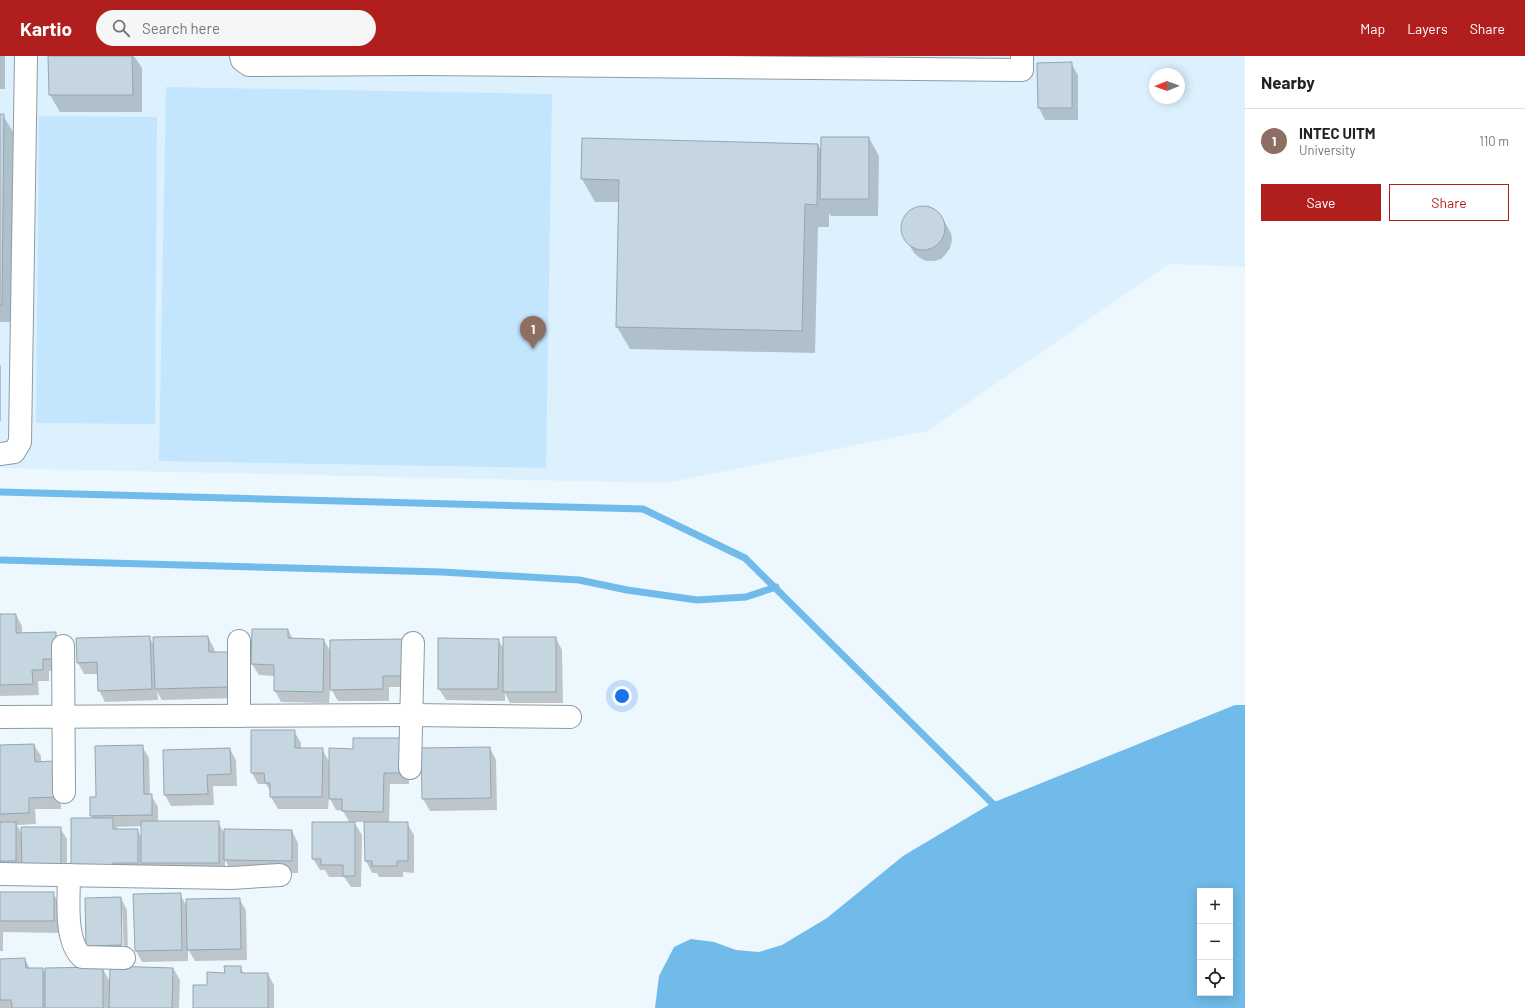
<!DOCTYPE html>
<meta charset="utf-8">
<style>
:root{--surface:#fff;--page:#f6f6f6;--text:#222;--muted:#767676;--line:#e0e0e0;--accent:#b01f1e}
body{margin:0;font-family:Barlow,sans-serif;background:var(--page);color:var(--text)}
.controls{position:absolute;right:12px;bottom:12px;display:grid;overflow:hidden;border-radius:0px;box-shadow:0 2px 10px #0003}
.controls button{width:36px;height:36px;display:grid;place-items:center;padding:0;border:0;border-bottom:1px solid var(--line);background:var(--surface);color:var(--text);font:20px sans-serif}
.compass{position:absolute;left:1149px;top:12px;width:36px;height:36px;border-radius:50%;background:var(--surface);box-shadow:0 2px 10px #0003;rotate:269deg}
.you{position:absolute;left:622px;top:640px;width:14px;height:14px;margin:-10px;border:3px solid #fff;border-radius:50%;background:#1a73e8;box-shadow:0 0 0 6px #1a73e833}
.badge{display:grid;place-items:center;width:26px;height:26px;border-radius:50%;background:var(--accent);color:#fff;font-size:13px;font-weight:700}
.pin{position:absolute;translate:-50% -33px;filter:drop-shadow(0 1px 2px #0008)}
.pin::after{content:'';position:absolute;top:21px;width:14px;height:12px;background:inherit;clip-path:polygon(0 0,100% 0,50% 100%)}
.list{margin:0;padding:0;list-style:none}
h2{display:flex;justify-content:space-between;align-items:center;height:52px;margin:0;padding:0 16px;font-size:17px}
h2 small{font-size:13px;font-weight:400;color:var(--muted)}
.list li{display:grid;grid-template-columns:26px 1fr auto;gap:12px;align-items:center;box-sizing:border-box;height:64px;padding:0 16px;border-top:1px solid var(--line)}
.list b{display:block;font-size:15px;white-space:nowrap}
.list p{margin:0;font-size:13px;white-space:nowrap;color:var(--muted)}
.list em{font-size:13px;font-style:normal;color:var(--muted)}
.actions{display:flex;gap:8px;padding:12px 16px}
.actions a{flex:1;padding:9px 0;border:1px solid var(--accent);border-radius:0px;text-align:center;font-size:14px;color:var(--accent)}
.actions .main{background:var(--accent);color:#fff}
.icon{flex:none;width:22px;height:22px;fill:none;stroke:currentColor;stroke-width:2;stroke-linecap:round;stroke-linejoin:round}
.map{position:relative;flex:none;width:1245px;height:952px;overflow:hidden}
header{display:flex;align-items:center;gap:24px;box-sizing:border-box;height:56px;padding:0 20px;background:var(--accent);color:#fff}
header strong{font-size:19px}
nav{display:flex;gap:22px;margin-inline-start:auto;font-size:14px}
.search{width:280px;height:36px;background:var(--page);display:flex;align-items:center;gap:10px;box-sizing:border-box;padding:0 14px;border-radius:22px;color:var(--muted);font-size:15px}
main{display:flex}
aside{flex:1;background:var(--surface)}
.map>svg:first-child{display:block}
.built{fill:#dcf0fd;fill-rule:evenodd}
.green{fill:#c3e6fe}
.water{fill:#70bbea;fill-rule:evenodd}
.shadow{fill:#0003;fill-rule:evenodd}
.lines{fill:none;stroke-linecap:round;stroke-linejoin:round}
.stream{stroke:#70bbea;stroke-width:7}
.building{fill:#c5d6e1;stroke:#95a5b0}
.minor-casing{stroke:#8c9ca6;stroke-width:24}
.minor{stroke:#fff;stroke-width:22}
</style>
<header>
<strong>Kartio</strong>
<div class="search"><svg class="icon" aria-label="search" viewBox="0 0 24 24"><circle cx="10" cy="10" r="6"/><path d="M15 15l6 6"/></svg>Search here</div>
<nav><a>Map</a><a>Layers</a><a>Share</a></nav>
</header>
<main>
<div class="map">
<svg width="1245" height="952" viewBox="0 0 1245 952">
<rect width="100%" height="100%" fill="#edf7fe"/>
<!-- built -->
<path class="built" d="M 0,0 L 1245,0 L 1245,211 L 1169,208 L 927,375 L 665,427 L 0,412 ZM 1155,18 L 1179,18 L 1179,42 L 1155,42 Z"/>
<!-- green -->
<g class="green">
<path d="M 166,31 L 552,38 L 546,412 L 159,405 Z"/>
<path d="M 39,60 L 157,61 L 155,368 L 36,367 Z"/>
</g>
<!-- water -->
<path class="water" d="M 1235,649 L 1245,649 L 1245,952 L 655,952 L 659,920 L 674,891 L 691,883 L 714,886 L 736,894 L 759,896 L 782,889 L 827,862 L 903,800 L 992,747 ZM 1200,835 L 1230,835 L 1230,937 L 1200,937 Z"/>
<!-- shadow -->
<g class="shadow">
<rect x="0" y="0" width="5" height="33"/>
<path d="M 49,0 L 213,0 L 134,0 L 142,12 L 142,56 L 60,56 L 50,39 Z"/>
<path d="M 1071,7 L 1078,19 L 1078,64 L 1045,64 L 1039,52 L 1038,8 Z"/>
<path d="M 0,59 L 3,59 L 13,76 L 11,266 L 0,266 Z"/>
<path d="M 869,82 L 879,100 L 878,160 L 831,160 L 829,157 L 829,171 L 818,171 L 815,297 L 630,293 L 617,271 L 620,146 L 595,146 L 582,123 L 818,89 L 822,96 Z"/>
<path d="M 920,150 L 928,150 L 935,153 L 940,158 L 951,177 L 952,184 L 950,192 L 946,198 L 941,203 L 934,205 L 926,205 L 920,202 L 914,197 L 903,178 L 904,164 L 908,157 L 913,153 Z"/>
<path d="M 0,308 L 1,310 L 1,365 L 0,365 Z"/>
<path d="M 0,559 L 16,559 L 22,570 L 22,578 L 55,577 L 62,589 L 62,614 L 49,615 L 49,625 L 38,625 L 39,639 L 0,640 Z"/>
<path d="M 288,574 L 293,583 L 324,584 L 331,596 L 405,584 L 412,631 L 389,631 L 389,645 L 338,645 L 330,631 L 329,647 L 281,646 L 275,635 L 275,620 L 259,619 L 252,608 Z"/>
<path d="M 149,581 L 154,589 L 208,581 L 214,592 L 215,597 L 236,642 L 162,644 L 157,636 L 158,644 L 105,646 L 99,634 L 98,618 L 84,618 L 78,607 Z"/>
<path d="M 556,582 L 562,594 L 563,647 L 510,647 L 505,637 L 505,645 L 446,644 L 439,633 L 498,584 L 504,593 Z"/>
<path d="M 294,675 L 301,687 L 301,693 L 322,693 L 330,707 L 410,695 L 409,728 L 390,728 L 389,767 L 407,767 L 414,779 L 414,817 L 403,816 L 403,821 L 379,821 L 377,817 L 372,817 L 366,805 L 365,766 L 354,766 L 362,779 L 361,831 L 351,831 L 344,821 L 329,821 L 325,814 L 320,814 L 313,803 L 350,767 L 343,755 L 336,754 L 329,741 L 328,753 L 278,753 L 271,741 L 271,736 L 266,728 L 258,728 L 252,717 Z"/>
<path d="M 34,689 L 41,700 L 41,707 L 59,718 L 61,753 L 35,753 L 36,768 L 17,769 L 22,778 L 60,772 L 67,783 L 67,826 L 0,816 L 0,690 Z"/>
<path d="M 142,690 L 149,702 L 150,739 L 151,739 L 158,751 L 158,766 L 218,766 L 225,779 L 292,775 L 298,787 L 298,817 L 232,816 L 225,804 L 225,818 L 119,828 L 91,760 L 97,742 ZM 142,770 L 142,782 L 137,774 L 118,774 L 117,771 Z"/>
<path d="M 490,692 L 496,704 L 497,754 L 430,755 L 423,743 L 422,693 Z"/>
<path d="M 230,693 L 236,704 L 237,730 L 213,730 L 214,749 L 171,750 L 165,739 Z"/>
<path d="M 53,837 L 60,849 L 60,877 L 3,876 L 3,895 L 0,895 L 0,844 Z"/>
<path d="M 180,838 L 187,851 L 239,843 L 246,854 L 247,904 L 195,905 L 188,893 L 188,905 L 142,906 L 136,895 Z"/>
<path d="M 121,842 L 127,854 L 128,900 L 94,901 L 87,890 ZM 120,853 L 122,853 L 124,894 L 122,894 Z"/>
<path d="M 25,903 L 30,913 L 43,913 L 46,919 L 102,912 L 111,927 L 173,912 L 180,924 L 179,952 L 0,952 L 0,904 Z"/>
<path d="M 240,911 L 244,918 L 268,918 L 274,929 L 274,952 L 194,952 L 208,930 L 226,918 Z"/>
</g>
<g class="lines">
<!-- stream -->
<g class="stream">
<path d="M 0,436 L 643,453 L 745,502 L 992,747 L 999,753"/>
<path d="M 0,504 L 442,516 L 579,524 L 627,534 L 697,544 L 746,541 L 776,531"/>
</g>
</g>
<!-- building -->
<g class="building">
<path d="M 48,0 L 132,0 L 133,39 L 49,39 Z"/>
<path d="M 1072,6 L 1072,52 L 1038,52 L 1037,7 Z"/>
<path d="M 0,58 L 4,58 L 2,249 L 0,249 Z"/>
<path d="M 821,81 L 869,81 L 869,143 L 820,143 Z"/>
<path d="M 582,82 L 818,88 L 817,149 L 805,148 L 802,275 L 616,271 L 619,124 L 581,123 Z"/>
<circle cx="923" cy="172" r="22"/>
<path d="M 0,558 L 16,558 L 16,577 L 56,576 L 56,603 L 43,603 L 43,614 L 32,614 L 33,628 L 0,629 Z"/>
<path d="M 252,573 L 288,573 L 288,582 L 324,583 L 323,636 L 274,635 L 274,609 L 251,608 Z"/>
<path d="M 150,580 L 152,633 L 98,635 L 97,606 L 77,607 L 76,582 Z"/>
<path d="M 208,580 L 209,596 L 228,596 L 229,631 L 155,633 L 153,581 Z"/>
<rect x="503" y="581" width="53" height="55"/>
<path d="M 438,582 L 499,583 L 498,633 L 438,633 Z"/>
<path d="M 405,583 L 406,620 L 383,620 L 383,633 L 330,634 L 330,584 Z"/>
<path d="M 251,674 L 295,674 L 295,692 L 323,692 L 322,741 L 270,741 L 270,727 L 265,727 L 264,717 L 251,717 Z"/>
<path d="M 353,682 L 404,682 L 403,717 L 384,717 L 383,756 L 342,755 L 342,743 L 329,743 L 329,692 L 353,693 Z"/>
<path d="M 34,688 L 35,706 L 53,705 L 55,741 L 29,742 L 29,757 L 0,758 L 0,689 Z"/>
<path d="M 143,689 L 144,738 L 152,738 L 152,759 L 90,760 L 90,741 L 96,741 L 95,690 Z"/>
<path d="M 490,691 L 491,742 L 422,743 L 421,692 Z"/>
<path d="M 230,692 L 231,718 L 207,719 L 208,738 L 164,739 L 163,694 Z"/>
<path d="M 71,762 L 113,762 L 113,773 L 138,773 L 138,807 L 113,807 L 113,816 L 71,816 Z"/>
<rect x="141" y="765" width="78" height="42"/>
<rect x="0" y="766" width="16" height="39"/>
<path d="M 312,766 L 355,766 L 355,820 L 343,820 L 343,809 L 321,809 L 321,803 L 312,803 Z"/>
<path d="M 364,766 L 408,766 L 408,805 L 397,805 L 397,810 L 372,810 L 372,805 L 365,805 Z"/>
<path d="M 21,771 L 61,771 L 61,814 L 22,815 Z"/>
<path d="M 224,773 L 292,774 L 292,805 L 224,804 Z"/>
<rect x="0" y="836" width="54" height="29"/>
<path d="M 181,837 L 182,894 L 135,895 L 133,838 Z"/>
<path d="M 121,841 L 122,889 L 86,890 L 85,842 Z"/>
<path d="M 240,842 L 241,893 L 187,894 L 186,843 Z"/>
<path d="M 25,902 L 26,912 L 43,912 L 43,952 L 12,952 L 11,944 L 0,944 L 0,903 Z"/>
<path d="M 110,910 L 173,912 L 172,952 L 109,952 Z"/>
<path d="M 224,910 L 241,910 L 241,917 L 268,917 L 268,952 L 193,952 L 193,929 L 207,929 L 207,916 L 225,917 Z"/>
<path d="M 103,911 L 103,952 L 45,952 L 45,912 Z"/>
</g>
<g class="lines">
<defs>
<g id="minor">
<path d="M 241,0 L 242,4 L 249,9 L 424,8 L 1022,14 L 1022,0"/>
<path d="M 0,398 L 14,396 L 20,386 L 26,0"/>
<path d="M 239,585 L 239,660"/>
<path d="M 63,590 L 64,736"/>
<path d="M 0,661 L 412,659 L 570,661"/>
<path d="M 410,712 L 413,587"/>
<path d="M 0,818 L 231,822 L 280,819"/>
<path d="M 69,819 C 69,842 64,884 82,901 L 124,902"/>
</g>
</defs>
<!-- minor casing -->
<use href="#minor" class="minor-casing"/>
<!-- minor -->
<use href="#minor" class="minor"/>
</g>
</svg>
<div class="controls">
<button>+</button>
<button>−</button>
<button><svg class="icon" aria-label="locate" viewBox="0 0 24 24"><circle cx="12" cy="12" r="6"/><path d="M12 2v4M12 18v4M2 12h4M18 12h4"/></svg></button>
</div>
<svg class="compass" viewBox="-18 -18 36 36"><path d="M0-13l5 13h-10z" fill="#e53935"/><path d="M0 13l5-13h-10z" fill="#767676"/></svg>
<div class="you"></div>
<div class="pin badge" style="left:533px;top:293px;background:#8d6e63">1</div>
</div>
<aside>
<h2>Nearby<small></small></h2>
<ul class="list">
<li><span class="badge" style="background:#8d6e63">1</span><div><b>INTEC UITM</b><p>University</p></div><em>110 m</em></li>
</ul>
<div class="actions"><a class="main">Save</a><a>Share</a></div>
</aside>
</main>
